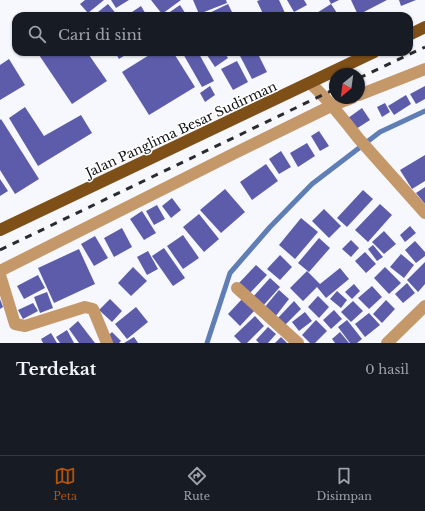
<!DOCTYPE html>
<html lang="id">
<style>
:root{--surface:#171b24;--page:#242831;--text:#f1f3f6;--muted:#9ea1a6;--line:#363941;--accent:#b45309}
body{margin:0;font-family:"Libre Baskerville",serif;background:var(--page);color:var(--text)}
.compass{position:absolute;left:329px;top:68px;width:36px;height:36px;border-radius:50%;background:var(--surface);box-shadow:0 1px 3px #0004;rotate:209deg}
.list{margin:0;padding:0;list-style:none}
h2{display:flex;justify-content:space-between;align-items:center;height:52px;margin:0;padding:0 16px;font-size:17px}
h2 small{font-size:13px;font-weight:400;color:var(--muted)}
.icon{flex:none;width:22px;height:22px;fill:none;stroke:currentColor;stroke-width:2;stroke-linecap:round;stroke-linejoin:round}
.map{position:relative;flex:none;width:425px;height:343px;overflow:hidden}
.search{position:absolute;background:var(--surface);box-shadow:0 1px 3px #0004;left:12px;right:12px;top:12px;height:44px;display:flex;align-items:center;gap:10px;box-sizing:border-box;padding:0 14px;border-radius:12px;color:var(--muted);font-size:15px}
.sheet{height:112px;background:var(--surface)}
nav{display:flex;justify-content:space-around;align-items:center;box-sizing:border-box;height:56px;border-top:1px solid var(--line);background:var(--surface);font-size:11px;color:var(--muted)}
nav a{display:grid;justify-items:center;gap:2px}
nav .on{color:var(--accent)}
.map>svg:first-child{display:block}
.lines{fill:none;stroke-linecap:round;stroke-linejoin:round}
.stream{stroke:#5e7eb5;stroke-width:5}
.building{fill:#5c5cab}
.minor{stroke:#c5986a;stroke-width:12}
.major{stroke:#7e5017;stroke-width:12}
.rail{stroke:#2b2b2e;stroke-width:3;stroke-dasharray:7 7;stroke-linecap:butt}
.labels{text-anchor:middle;stroke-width:3;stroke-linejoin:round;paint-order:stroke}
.street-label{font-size:13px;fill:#121215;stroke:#fff}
</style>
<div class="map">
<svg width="425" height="343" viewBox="0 0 425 343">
<rect width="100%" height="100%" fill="#f7f8fd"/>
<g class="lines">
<!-- stream -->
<path class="stream" d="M 207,343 L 230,273 L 270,227 L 312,184 L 380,132 L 425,111"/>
</g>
<!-- building -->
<g class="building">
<path d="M 85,0 L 104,0 L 88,13 L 80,4 Z"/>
<path d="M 111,0 L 129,0 L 116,8 Z"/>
<path d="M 151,0 L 181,0 L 162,14 Z"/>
<path d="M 193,0 L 226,0 L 227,3 L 199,14 Z"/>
<path d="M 260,0 L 279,0 L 285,13 L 278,16 L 264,16 L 257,1 Z"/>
<path d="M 287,0 L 304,0 L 307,5 L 294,12 Z"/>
<path d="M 329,0 L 339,0 L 331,4 L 339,16 L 312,16 L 331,4 Z"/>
<path d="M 351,0 L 387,0 L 358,15 Z"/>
<path d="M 399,0 L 416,0 L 401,6 Z"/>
<path d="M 108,4 L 118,16 L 93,16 Z"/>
<path d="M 228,4 L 234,16 L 203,16 Z"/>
<path d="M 180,5 L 187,16 L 164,16 Z"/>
<path d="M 141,6 L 147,16 L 130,16 L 129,14 Z"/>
<path d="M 37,52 L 87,52 L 107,81 L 72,104 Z"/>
<path d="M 115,52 L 130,52 L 119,59 Z"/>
<path d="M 154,52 L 173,52 L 195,87 L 149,115 L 122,72 Z"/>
<path d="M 182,52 L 198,52 L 214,81 L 202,87 Z"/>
<path d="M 205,52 L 224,52 L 228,58 L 215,67 Z"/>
<path d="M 243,52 L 257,52 L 267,72 L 252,79 L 239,54 Z"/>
<path d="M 9,59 L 25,85 L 0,100 L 0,65 Z"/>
<path d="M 237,61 L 248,82 L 233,90 L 221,69 Z"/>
<path d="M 210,86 L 215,95 L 205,102 L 200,93 Z"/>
<path d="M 425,86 L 425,99 L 416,104 L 410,94 Z"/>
<path d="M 406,95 L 411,104 L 394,115 L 388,106 Z"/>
<path d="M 385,103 L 390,112 L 382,117 L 377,107 Z"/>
<path d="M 25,107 L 44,136 L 81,115 L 92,133 L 38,166 L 9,118 Z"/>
<path d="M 362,108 L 370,120 L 356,129 L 348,118 Z"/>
<path d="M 1,119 L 39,179 L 15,194 L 0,170 L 0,120 Z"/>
<path d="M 319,131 L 329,146 L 320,151 L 311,136 Z"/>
<path d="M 307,143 L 315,156 L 298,167 L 290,153 Z"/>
<path d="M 281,151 L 291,167 L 279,174 L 269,159 Z"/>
<path d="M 425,155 L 425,181 L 412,189 L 400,170 Z"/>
<path d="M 266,164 L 278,181 L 252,200 L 240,182 Z"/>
<path d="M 0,179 L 8,191 L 0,196 Z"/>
<path d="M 425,187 L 425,204 L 416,193 Z"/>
<path d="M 225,189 L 245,212 L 221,233 L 200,210 Z"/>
<path d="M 363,190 L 373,199 L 347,227 L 337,218 Z"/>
<path d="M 172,198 L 181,210 L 171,218 L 162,206 Z"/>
<path d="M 380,204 L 392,215 L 368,242 L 355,230 Z"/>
<path d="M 157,205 L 165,219 L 154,225 L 146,211 Z"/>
<path d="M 324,209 L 341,226 L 329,238 L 312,221 Z"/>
<path d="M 142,211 L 156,233 L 144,240 L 130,219 Z"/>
<path d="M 199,214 L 219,239 L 204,252 L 183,227 Z"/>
<path d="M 301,218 L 318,232 L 295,259 L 279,245 Z"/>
<path d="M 410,226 L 416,233 L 405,242 L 400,235 Z"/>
<path d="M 122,228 L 132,247 L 114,257 L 104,238 Z"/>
<path d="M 384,231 L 396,244 L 384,254 L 372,242 Z"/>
<path d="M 183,235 L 199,258 L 183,269 L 167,246 Z"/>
<path d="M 95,236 L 108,258 L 94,266 L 81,244 Z"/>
<path d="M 319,238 L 330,248 L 309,272 L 298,263 Z"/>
<path d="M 351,240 L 359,248 L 351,257 L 342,249 Z"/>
<path d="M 415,241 L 425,252 L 425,256 L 416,263 L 405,250 Z"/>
<path d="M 373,245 L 383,257 L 377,261 L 368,249 Z"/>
<path d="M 164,248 L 185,278 L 173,286 L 152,256 Z"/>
<path d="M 79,249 L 95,284 L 54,303 L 38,268 Z"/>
<path d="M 148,251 L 158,269 L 147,275 L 137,257 Z"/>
<path d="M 365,252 L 376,264 L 366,273 L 355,261 Z"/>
<path d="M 401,254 L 414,265 L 404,278 L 390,267 Z"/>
<path d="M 280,255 L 292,267 L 280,280 L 267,269 Z"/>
<path d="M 425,262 L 425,284 L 418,292 L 407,280 Z"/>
<path d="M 256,265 L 267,275 L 250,293 L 239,283 Z"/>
<path d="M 133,267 L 147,281 L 131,296 L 118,283 Z"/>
<path d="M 385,267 L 401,283 L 389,294 L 374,278 Z"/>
<path d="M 340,268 L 349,279 L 326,298 L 317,287 L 303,301 L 290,288 L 307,271 L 320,284 Z"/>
<path d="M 38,275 L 45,288 L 24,299 L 17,286 Z"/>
<path d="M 270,278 L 280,287 L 262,307 L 252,298 Z"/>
<path d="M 407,283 L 415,293 L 403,303 L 395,294 Z"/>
<path d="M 354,284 L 360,291 L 352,299 L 345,292 Z"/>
<path d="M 372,286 L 382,297 L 369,309 L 358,298 Z"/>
<path d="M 279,290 L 289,299 L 275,317 L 264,308 Z"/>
<path d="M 337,291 L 347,300 L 341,308 L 330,299 Z"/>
<path d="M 47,292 L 53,308 L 40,313 L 34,297 Z"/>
<path d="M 318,296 L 329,307 L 319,318 L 308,307 Z"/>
<path d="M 243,298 L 255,310 L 240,326 L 228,314 Z"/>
<path d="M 0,299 L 3,307 L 0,309 Z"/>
<path d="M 110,299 L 122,311 L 112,322 L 99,310 Z"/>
<path d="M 386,300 L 395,309 L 382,323 L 373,314 Z"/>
<path d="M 294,301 L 301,309 L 283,327 L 276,320 Z"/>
<path d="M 353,301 L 363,311 L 351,322 L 341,312 Z"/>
<path d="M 33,303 L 38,311 L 23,319 L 18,310 Z"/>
<path d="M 136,307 L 148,322 L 127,339 L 115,324 Z"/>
<path d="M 334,310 L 342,319 L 331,329 L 323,320 Z"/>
<path d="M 305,312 L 312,321 L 299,331 L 292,322 Z"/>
<path d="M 369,313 L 380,325 L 365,337 L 355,324 Z"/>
<path d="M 255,316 L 264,326 L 247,343 L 241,343 L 234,336 Z"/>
<path d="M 316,320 L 327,331 L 315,343 L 310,343 L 302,335 Z"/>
<path d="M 347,320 L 362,339 L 357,343 L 350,343 L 338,327 Z"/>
<path d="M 78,321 L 95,343 L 79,343 L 69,329 Z"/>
<path d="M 268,327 L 276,334 L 268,343 L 259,343 L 256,340 Z"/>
<path d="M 67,330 L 74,343 L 60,343 L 56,337 Z"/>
<path d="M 112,332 L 121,341 L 119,343 L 113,343 L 107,337 Z"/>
<path d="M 340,332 L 349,343 L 335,343 L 332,339 Z"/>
<path d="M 51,333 L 57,343 L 43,343 L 41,339 Z"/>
<path d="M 134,337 L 138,343 L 124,343 Z"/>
<path d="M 281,337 L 287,343 L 275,343 Z"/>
</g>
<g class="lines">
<!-- minor -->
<g class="minor">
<path d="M 310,83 C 328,99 344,120 359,139 C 381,164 403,188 425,213"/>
<path d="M 359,95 L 425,69"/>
<path d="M 0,271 L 235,153 L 331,106 L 352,98"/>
<path d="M 0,275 L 15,324 L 25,326 L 85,307 L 93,309 L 107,343"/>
<path d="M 237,288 L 298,343"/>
<path d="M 387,343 L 425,306"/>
</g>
<!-- major -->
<g class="major">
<path d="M 409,35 L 425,27"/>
<path d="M 0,230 L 374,52"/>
</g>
<!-- rail -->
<g class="rail">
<path d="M 359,78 L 425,47"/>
<path d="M 0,250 L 335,89"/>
</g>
</g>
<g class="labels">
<!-- street labels -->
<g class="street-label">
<text transform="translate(181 129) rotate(-25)" y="5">Jalan Panglima Besar Sudirman</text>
</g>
</g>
</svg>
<svg class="compass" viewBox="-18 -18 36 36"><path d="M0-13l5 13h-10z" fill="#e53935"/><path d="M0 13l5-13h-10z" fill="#9ea1a6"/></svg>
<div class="search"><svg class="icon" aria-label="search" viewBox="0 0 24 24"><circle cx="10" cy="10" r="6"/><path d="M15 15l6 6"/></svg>Cari di sini</div>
</div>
<section class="sheet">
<h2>Terdekat<small>0 hasil</small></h2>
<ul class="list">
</ul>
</section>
<nav>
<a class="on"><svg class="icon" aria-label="map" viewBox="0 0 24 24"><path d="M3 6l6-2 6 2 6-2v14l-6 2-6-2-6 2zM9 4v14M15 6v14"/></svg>Peta</a>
<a><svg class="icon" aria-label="directions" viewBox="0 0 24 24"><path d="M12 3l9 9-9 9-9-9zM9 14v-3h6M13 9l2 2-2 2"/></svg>Rute</a>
<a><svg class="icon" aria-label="saved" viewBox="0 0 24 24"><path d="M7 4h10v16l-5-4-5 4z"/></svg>Disimpan</a>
</nav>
